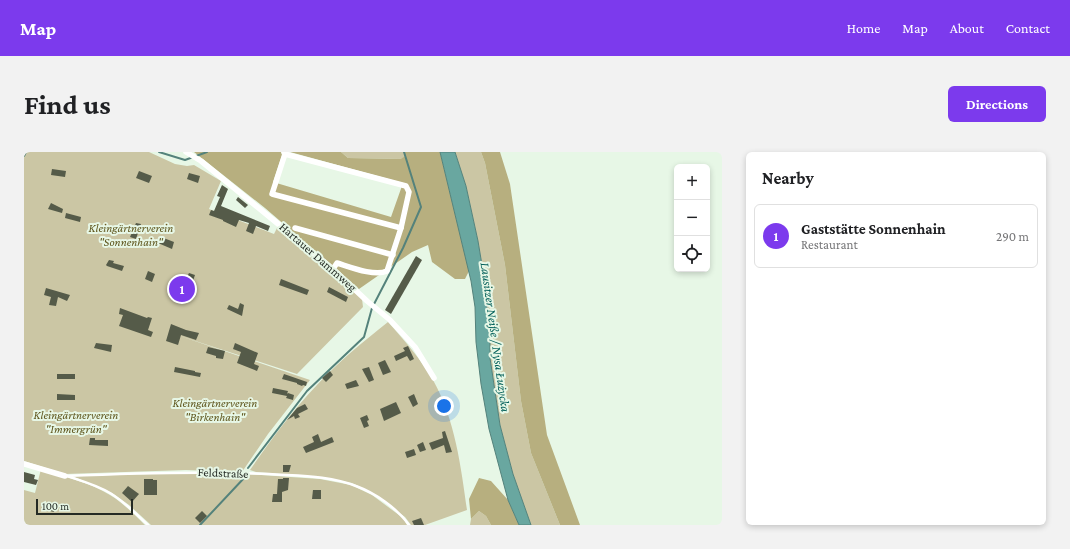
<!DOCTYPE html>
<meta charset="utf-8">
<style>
:root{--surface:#fff;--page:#f2f2f2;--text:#202124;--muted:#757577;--line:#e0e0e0;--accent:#7c3aed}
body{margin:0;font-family:"Crimson Pro",serif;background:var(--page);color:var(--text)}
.controls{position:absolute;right:12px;top:12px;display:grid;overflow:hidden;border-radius:6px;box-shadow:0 2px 6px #0003}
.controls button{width:36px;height:36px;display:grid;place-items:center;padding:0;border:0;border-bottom:1px solid var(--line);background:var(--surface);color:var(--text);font:20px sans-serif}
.scale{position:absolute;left:12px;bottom:10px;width:97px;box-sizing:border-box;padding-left:4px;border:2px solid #242a24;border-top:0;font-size:11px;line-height:14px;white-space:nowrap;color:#242a24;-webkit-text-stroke:3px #e7f7e6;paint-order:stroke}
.you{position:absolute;left:420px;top:254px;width:14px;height:14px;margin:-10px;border:3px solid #fff;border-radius:50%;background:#1a73e8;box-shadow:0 0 0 6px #1a73e833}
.badge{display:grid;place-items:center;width:26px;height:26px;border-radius:50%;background:var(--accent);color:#fff;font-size:13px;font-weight:700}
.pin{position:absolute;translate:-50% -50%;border:2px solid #fff;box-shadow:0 1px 4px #0006}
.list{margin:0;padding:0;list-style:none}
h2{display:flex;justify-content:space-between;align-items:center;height:52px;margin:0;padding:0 16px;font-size:17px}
h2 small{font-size:13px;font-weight:400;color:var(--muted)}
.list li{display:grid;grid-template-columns:26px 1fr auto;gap:12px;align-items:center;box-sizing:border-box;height:64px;margin:0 8px 8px;padding:0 8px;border:1px solid var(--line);border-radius:6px}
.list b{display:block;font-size:15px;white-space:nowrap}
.list p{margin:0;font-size:13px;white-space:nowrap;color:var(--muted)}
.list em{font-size:13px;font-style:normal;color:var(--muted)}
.icon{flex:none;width:22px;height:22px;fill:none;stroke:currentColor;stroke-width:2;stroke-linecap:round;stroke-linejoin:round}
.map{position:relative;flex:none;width:698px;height:373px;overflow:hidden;border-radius:6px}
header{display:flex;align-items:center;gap:24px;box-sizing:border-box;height:56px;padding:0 20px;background:var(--accent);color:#fff}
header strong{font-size:19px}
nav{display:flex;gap:22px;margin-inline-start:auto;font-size:14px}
.intro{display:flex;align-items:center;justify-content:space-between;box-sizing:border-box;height:96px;padding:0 24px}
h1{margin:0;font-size:28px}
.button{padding:10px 18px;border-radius:6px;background:var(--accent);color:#fff;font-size:14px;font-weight:700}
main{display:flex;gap:24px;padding:0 24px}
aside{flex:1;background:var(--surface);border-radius:6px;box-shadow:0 2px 6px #0003}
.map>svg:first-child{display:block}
.green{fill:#cbc6a4}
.forest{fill:#b7af7f}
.water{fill:#69a7a0;stroke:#54827b}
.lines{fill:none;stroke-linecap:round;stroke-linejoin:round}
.stream{stroke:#54827b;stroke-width:2}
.building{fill:#555b49}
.service{stroke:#fff;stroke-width:2.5}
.minor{stroke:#fff;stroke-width:5.5}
.labels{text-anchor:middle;stroke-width:4;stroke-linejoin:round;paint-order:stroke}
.park-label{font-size:12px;font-style:italic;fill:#5e551c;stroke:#e7f7e6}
.street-label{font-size:12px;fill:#242a24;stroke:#e7f7e6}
.water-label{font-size:13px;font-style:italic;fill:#07625c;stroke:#e7f7e6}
</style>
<header>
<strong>Map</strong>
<nav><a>Home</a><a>Map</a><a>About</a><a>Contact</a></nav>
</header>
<div class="intro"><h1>Find us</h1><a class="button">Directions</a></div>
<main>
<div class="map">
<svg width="698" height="373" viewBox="0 0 698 373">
<rect width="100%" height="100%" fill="#e7f7e6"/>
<!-- green -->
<g class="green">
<path d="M 0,0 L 125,0 L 151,12 L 163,14 L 170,13 L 197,29 L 185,57 L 250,82 L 254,74 L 338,147 L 339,155 L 273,222 L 153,183 L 286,228 L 244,282 L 218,320 L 162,318 L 41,322 L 0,309 Z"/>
<path d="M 317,0 L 380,0 L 381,4 L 378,7 L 324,6 Z"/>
<path d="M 431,0 L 457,0 L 461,11 L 481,113 L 497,249 L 507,301 L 536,373 L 507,373 L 489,322 L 476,273 L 466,206 L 466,186 L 460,125 L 454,89 L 442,34 Z"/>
<path d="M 364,170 C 380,188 397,207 409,228 C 431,267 437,315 443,358 L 401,373 L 387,373 L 381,365 L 358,348 L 348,341 L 328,331 L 296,325 L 232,320 L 226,318 C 247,288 268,259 293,233 C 314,210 340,189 364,170 Z"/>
<path d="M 17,317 C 38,324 67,331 86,343 C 99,351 110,362 121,373 L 0,373 L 0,338 L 11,341 Z"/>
<path d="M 170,321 L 222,322 L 296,327 L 327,333 L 348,343 L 379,366 L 383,373 L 127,373 L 105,353 L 88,341 L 48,324 Z"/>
<path d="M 455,359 L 462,364 L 467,373 L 446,373 L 447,367 Z"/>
</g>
<!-- forest -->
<g class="forest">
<path d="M 170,0 L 257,0 L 258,3 L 249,30 L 367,65 L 379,31 L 266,0 L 317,0 L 324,6 L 377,7 L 381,4 L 380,0 L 416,0 L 445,119 L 441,127 L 431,127 L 408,110 L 404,93 L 388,100 L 335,137 L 241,56 Z"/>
<path d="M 457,0 L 476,0 L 486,32 L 523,283 L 556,373 L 536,373 L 507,301 L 497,249 L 481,113 L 461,11 Z"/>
<path d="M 455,326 L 467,329 L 484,348 L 495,373 L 467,373 L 462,364 L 455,359 L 447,367 L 445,347 Z"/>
</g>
<!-- water -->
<path class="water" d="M 416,0 L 431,0 L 442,34 L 454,89 L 460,125 L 466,187 L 466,206 L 476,273 L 489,322 L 507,373 L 495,373 L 484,348 L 465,277 L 457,232 L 452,190 L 451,155 L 447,129 Z"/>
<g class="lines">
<!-- stream -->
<g class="stream">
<path d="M 135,0 L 161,8 L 183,0"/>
<path d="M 0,4 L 2,0"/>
<path d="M 224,316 L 283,239 L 340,185 L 348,156 L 379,96 L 397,55 L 380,0"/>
<path d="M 176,373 L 221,325"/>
</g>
</g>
<!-- building -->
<g class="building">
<path d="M 28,17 L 42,19 L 41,25 L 27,23 Z"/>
<path d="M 115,19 L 128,24 L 125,31 L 112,26 Z"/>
<path d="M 165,21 L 176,24 L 174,31 L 163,27 Z"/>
<path d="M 198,33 L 204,37 L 197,54 L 246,74 L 244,79 L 232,74 L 229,82 L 222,79 L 225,71 L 215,68 L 212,75 L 199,69 L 199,68 L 185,63 L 187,58 L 190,59 L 196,45 L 193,44 Z"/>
<path d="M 214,45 L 224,53 L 221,56 L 212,48 Z"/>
<path d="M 27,51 L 39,57 L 38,61 L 24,57 Z"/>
<path d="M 42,61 L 57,65 L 56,70 L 41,66 Z"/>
<path d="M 112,71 L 117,72 L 112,87 L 106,85 Z"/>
<path d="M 137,85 L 150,90 L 148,97 L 134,91 Z"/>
<path d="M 392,104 L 398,108 L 367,162 L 361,158 Z"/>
<path d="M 85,108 L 90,109 L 89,111 L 100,114 L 98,119 L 83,114 L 82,113 Z"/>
<path d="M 124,119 L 131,122 L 128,130 L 121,127 Z"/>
<path d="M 165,121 L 171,123 L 161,151 L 147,146 L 154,127 L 158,128 L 159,125 L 162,127 Z"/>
<path d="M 257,127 L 285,138 L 283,143 L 255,133 Z"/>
<path d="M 305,135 L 324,145 L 322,150 L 303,140 Z"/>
<path d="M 22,136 L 46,143 L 43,149 L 34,145 L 32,154 L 25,153 L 27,145 L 20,143 Z"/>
<path d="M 216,151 L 220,153 L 218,164 L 203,157 L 205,153 L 214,157 Z"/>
<path d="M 96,156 L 123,166 L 124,165 L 128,166 L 124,178 L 129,180 L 127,185 L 95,174 L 99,163 L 95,162 Z"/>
<path d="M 147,172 L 162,178 L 175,181 L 172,188 L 157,183 L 154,193 L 142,189 Z"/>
<path d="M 72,191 L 88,193 L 87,200 L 70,196 Z"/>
<path d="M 211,191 L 234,201 L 230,212 L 235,214 L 233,219 L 213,211 L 217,200 L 209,197 Z"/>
<path d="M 384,194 L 390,207 L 386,209 L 383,204 L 372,209 L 370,204 L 381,199 L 379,196 Z"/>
<path d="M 184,195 L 201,199 L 199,207 L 192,206 L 192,204 L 182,201 Z"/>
<path d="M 361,208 L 367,220 L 359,223 L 354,211 Z"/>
<path d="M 151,215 L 171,219 L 171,220 L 177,221 L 176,225 L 150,220 Z"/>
<path d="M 345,215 L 350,228 L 345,230 L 338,217 Z"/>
<path d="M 306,219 L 309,223 L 302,230 L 298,226 Z"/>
<rect x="33" y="222" width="18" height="5"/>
<path d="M 260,222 L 283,230 L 282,234 L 279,233 L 278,234 L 273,232 L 273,231 L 258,227 Z"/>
<path d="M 332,228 L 335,234 L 323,237 L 321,232 Z"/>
<path d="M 249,236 L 264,239 L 263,242 L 264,241 L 270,243 L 269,248 L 262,246 L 263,244 L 248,241 Z"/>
<path d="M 33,242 L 51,243 L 51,248 L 33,248 Z"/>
<path d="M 390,242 L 394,252 L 389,255 L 384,245 Z"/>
<path d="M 372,250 L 377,261 L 360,269 L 356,257 Z"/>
<path d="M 281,252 L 284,257 L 274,262 L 276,265 L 271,267 L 270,264 L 263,268 L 273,256 Z"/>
<path d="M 343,263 L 345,268 L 343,269 L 345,274 L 340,276 L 336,266 Z"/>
<path d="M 421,279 L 428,300 L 422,301 L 420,293 L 408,298 L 405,291 L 419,286 L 418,280 Z"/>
<path d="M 294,282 L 297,290 L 308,285 L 310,290 L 282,301 L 279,295 L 290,290 L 288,285 Z"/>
<path d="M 66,286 L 71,286 L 71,288 L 84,288 L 84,294 L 65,293 Z"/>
<path d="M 399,290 L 402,298 L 396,300 L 393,293 Z"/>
<path d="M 390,297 L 392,303 L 383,306 L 381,300 Z"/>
<path d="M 259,313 L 267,313 L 265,320 L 259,320 Z"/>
<path d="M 0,320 L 11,323 L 10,327 L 14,328 L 12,333 L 0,330 Z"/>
<path d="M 259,326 L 265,326 L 264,338 L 258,340 L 258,350 L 248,350 L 249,342 L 253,342 L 254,327 L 259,327 Z"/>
<path d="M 120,327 L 129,327 L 129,328 L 133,328 L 133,343 L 120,343 Z"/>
<path d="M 104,334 L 115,342 L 108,350 L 98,341 Z"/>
<path d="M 289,338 L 297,338 L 297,347 L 288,347 Z"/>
<path d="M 23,353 L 31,355 L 30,360 L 22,358 Z"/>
<path d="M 178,359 L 183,364 L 176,371 L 171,366 Z"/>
<path d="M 397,366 L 400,373 L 390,373 L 388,369 Z"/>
</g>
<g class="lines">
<!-- service -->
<g class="service">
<path d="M 41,324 C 109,321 177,319 245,322 C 273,324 305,323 332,334 C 351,341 373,356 385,373"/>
<path d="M 43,324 C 58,329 73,333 86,341 C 101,350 112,362 124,373"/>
</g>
<!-- minor -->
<g class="minor">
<path d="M 162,0 L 177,9 L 253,71 L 309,117 L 343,149 L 366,168 L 391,195 L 410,226"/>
<path d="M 260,0 L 261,2 L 382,34 L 385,40 L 377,76 L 363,119 C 351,125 326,115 313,111 L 309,117"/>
<path d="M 261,2 L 248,42 L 377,76"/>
<path d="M 271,76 L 369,103"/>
<path d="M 0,312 L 41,324"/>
</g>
</g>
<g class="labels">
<!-- park labels -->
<g class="park-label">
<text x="107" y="80">Kleingärtnerverein<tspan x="107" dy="14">"Sonnenhain"</tspan></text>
<text x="191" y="255">Kleingärtnerverein<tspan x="191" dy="14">"Birkenhain"</tspan></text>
<text x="52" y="267">Kleingärtnerverein<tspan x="52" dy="14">"Immergrün"</tspan></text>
</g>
<!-- street labels -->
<g class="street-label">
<text transform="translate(294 105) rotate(41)" y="4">Hartauer Dammweg</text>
<text transform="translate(199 321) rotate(2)" y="4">Feldstraße</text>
</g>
<!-- water labels -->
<g class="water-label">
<text transform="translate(472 185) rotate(82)" y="5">Lausitzer Neiße / Nysa Łużycka</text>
</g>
</g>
</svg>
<div class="controls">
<button>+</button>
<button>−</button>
<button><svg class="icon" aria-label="locate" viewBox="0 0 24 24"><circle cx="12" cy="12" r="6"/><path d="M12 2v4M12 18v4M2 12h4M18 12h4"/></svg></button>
</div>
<div class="scale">100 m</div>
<div class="you"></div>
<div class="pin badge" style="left:158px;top:137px">1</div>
</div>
<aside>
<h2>Nearby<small></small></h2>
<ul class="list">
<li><span class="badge">1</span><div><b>Gaststätte Sonnenhain</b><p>Restaurant</p></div><em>290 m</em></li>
</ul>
</aside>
</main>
